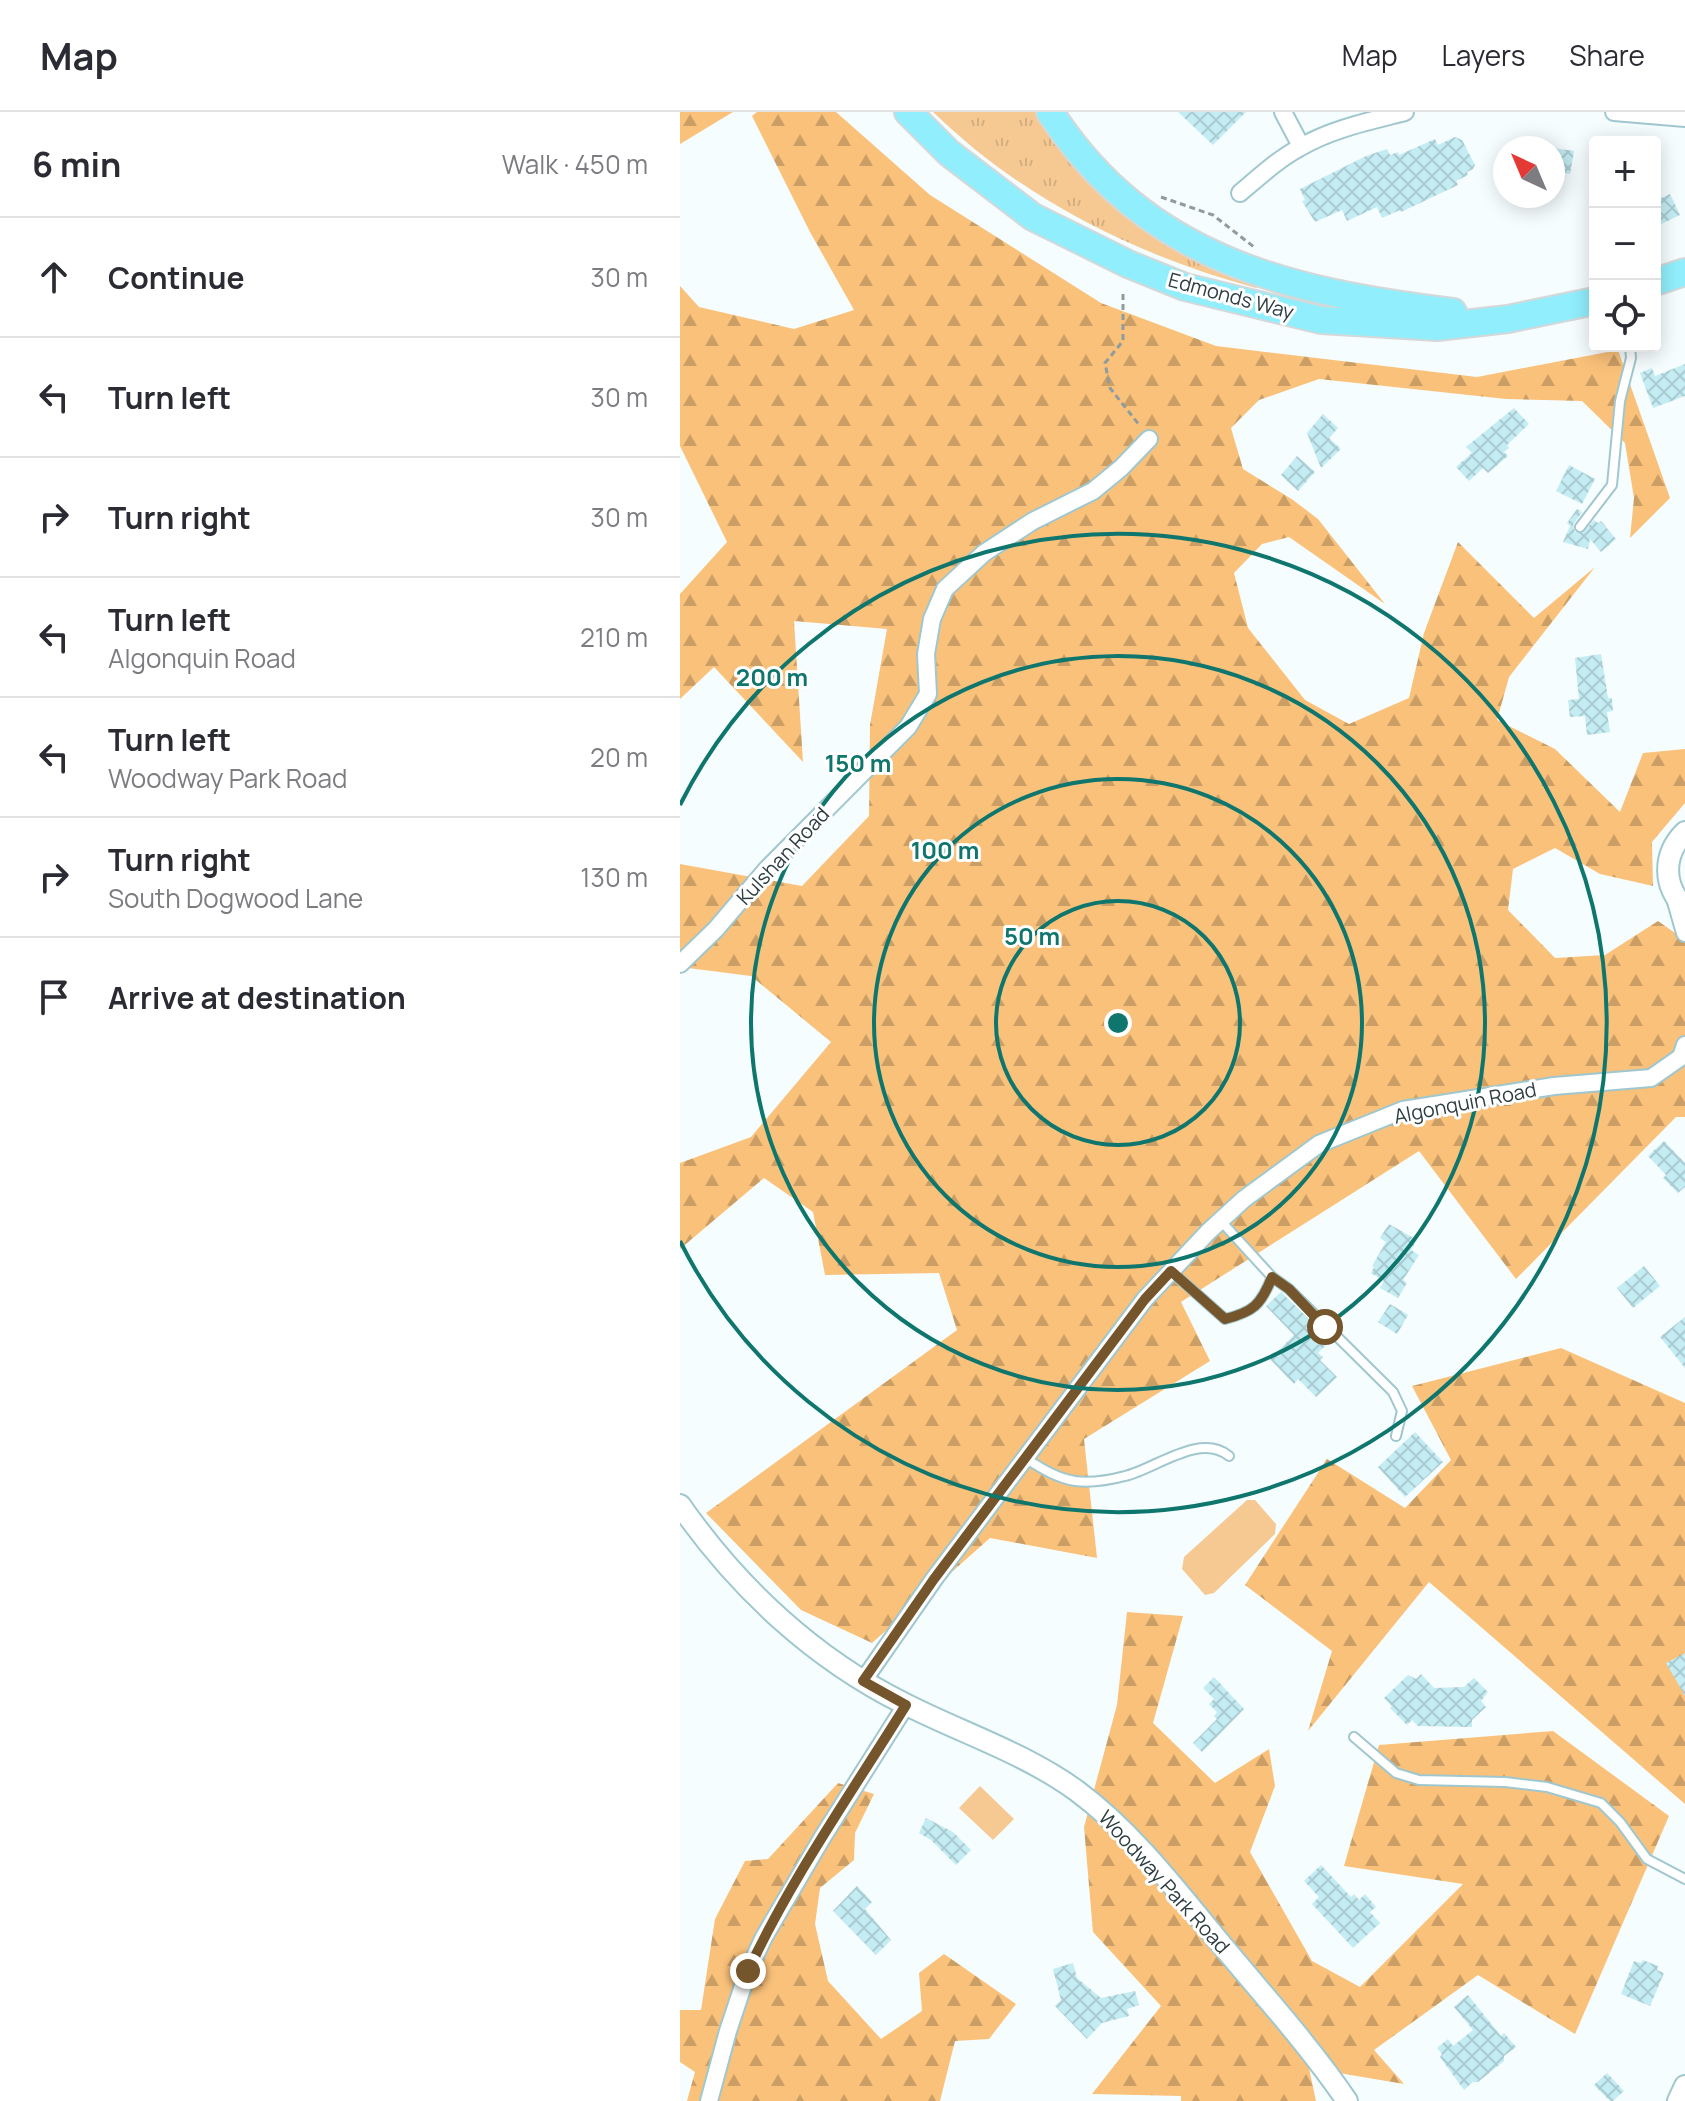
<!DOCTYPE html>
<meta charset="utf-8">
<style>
:root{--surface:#fff;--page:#f7f7f7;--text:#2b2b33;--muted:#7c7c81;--line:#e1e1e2}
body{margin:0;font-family:Manrope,sans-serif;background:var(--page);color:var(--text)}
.controls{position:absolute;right:24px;top:24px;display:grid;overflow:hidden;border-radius:8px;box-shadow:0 4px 20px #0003}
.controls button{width:72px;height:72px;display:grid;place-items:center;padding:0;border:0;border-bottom:2px solid var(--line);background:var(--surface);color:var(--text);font:40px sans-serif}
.compass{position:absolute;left:813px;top:24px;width:72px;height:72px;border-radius:50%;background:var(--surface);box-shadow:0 4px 20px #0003;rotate:316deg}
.stop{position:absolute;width:24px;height:24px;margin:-18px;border:6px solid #75552b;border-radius:50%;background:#fff}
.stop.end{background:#75552b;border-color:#fff;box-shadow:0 2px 8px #0008}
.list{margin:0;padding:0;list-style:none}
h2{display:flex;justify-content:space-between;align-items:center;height:104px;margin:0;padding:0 32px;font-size:34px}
h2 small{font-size:26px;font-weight:400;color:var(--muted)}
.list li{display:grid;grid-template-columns:52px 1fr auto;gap:24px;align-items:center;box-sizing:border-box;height:120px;padding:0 32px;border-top:2px solid var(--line)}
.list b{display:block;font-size:30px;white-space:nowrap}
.list p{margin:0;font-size:26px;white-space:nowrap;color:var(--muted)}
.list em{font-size:26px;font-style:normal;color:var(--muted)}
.icon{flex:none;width:44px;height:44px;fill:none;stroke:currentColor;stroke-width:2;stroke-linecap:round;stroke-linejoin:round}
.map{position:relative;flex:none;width:1005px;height:1989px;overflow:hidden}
header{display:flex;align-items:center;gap:48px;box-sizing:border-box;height:112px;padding:0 40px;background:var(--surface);border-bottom:2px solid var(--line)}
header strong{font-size:38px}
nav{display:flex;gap:44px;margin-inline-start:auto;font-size:28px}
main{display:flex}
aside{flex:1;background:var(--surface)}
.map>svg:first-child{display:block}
.grass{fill:url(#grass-tufts)}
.forest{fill:url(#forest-firs)}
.garden{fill:#f7c992}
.building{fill:url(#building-cross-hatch)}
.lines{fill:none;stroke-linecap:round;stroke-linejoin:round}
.service-casing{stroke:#a0c7ce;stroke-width:12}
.minor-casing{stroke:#a0c7ce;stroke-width:20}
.tertiary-casing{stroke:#a0c7ce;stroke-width:24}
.primary-casing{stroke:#d5d8d9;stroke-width:30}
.path{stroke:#8f9b9d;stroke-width:3;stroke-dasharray:6 4;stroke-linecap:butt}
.service{stroke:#fff;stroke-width:8}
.minor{stroke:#fff;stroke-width:16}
.tertiary{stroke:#fff;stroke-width:20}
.primary{stroke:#91eefc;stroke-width:26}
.route{stroke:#75552b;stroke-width:10}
.ring{fill:none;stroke:#0f766e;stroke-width:4}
.labels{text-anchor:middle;stroke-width:6;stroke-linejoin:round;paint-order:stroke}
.street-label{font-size:20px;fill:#2d3d40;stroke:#fff}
.centre{fill:#0f766e;stroke:#fff;stroke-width:4}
.ring-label{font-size:24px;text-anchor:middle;font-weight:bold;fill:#0f766e;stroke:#fff;stroke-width:6;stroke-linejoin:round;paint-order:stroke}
</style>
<header>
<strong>Map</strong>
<nav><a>Map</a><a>Layers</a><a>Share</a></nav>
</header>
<main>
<aside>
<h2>6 min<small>Walk · 450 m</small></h2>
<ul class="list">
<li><svg class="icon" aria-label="ahead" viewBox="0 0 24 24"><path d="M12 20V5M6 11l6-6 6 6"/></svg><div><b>Continue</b></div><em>30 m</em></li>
<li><svg class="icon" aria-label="left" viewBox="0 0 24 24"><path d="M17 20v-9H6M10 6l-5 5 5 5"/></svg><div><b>Turn left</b></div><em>30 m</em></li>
<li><svg class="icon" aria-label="right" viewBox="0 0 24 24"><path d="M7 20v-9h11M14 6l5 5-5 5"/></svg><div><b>Turn right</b></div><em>30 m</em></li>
<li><svg class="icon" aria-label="left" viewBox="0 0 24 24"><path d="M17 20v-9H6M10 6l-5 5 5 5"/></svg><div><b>Turn left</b><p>Algonquin Road</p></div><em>210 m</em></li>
<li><svg class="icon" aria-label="left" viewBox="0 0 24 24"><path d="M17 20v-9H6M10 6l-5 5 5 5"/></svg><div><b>Turn left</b><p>Woodway Park Road</p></div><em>20 m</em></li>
<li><svg class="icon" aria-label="right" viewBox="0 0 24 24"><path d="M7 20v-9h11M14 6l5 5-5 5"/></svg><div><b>Turn right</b><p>South Dogwood Lane</p></div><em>130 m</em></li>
<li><svg class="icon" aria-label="arrive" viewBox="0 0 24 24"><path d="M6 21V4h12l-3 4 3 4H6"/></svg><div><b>Arrive at destination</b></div></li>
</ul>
</aside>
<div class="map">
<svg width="1005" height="1989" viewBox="0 0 1005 1989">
<defs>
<pattern id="grass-tufts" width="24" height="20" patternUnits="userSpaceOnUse" patternTransform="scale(2)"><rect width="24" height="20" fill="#f7c992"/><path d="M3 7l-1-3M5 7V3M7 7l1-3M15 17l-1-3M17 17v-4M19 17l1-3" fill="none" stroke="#d4ae7f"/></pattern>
<pattern id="forest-firs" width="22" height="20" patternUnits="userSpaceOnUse" patternTransform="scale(2)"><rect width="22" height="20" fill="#fac17a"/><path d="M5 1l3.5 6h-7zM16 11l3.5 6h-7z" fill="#cb9e65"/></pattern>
<pattern id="building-cross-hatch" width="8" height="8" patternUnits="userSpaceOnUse" patternTransform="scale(2)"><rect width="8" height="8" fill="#c4ecf3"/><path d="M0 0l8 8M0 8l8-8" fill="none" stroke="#a9cbd1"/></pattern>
</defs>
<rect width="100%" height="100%" fill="#f6fdff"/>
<!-- grass -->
<path class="grass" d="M 253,0 L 361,0 L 375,22 L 579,174 L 576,176 C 455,143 344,88 253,0 Z"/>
<!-- forest -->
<g class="forest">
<path d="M 0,0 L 53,0 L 0,32 Z"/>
<path d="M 77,0 L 156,0 L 250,83 L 421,191 L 536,234 L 797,265 L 938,238 L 990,386 L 950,426 L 954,386 L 945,331 L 902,289 L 826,287 L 639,267 L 579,288 L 551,316 L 563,357 L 613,388 L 638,407 L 705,492 L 609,425 L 582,432 L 554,461 L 568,516 L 625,588 L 669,612 L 729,586 L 744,521 L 778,430 L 854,506 L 915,455 L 829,565 L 817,608 L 875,637 L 940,700 L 963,641 L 1005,637 L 1005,691 L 972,730 L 973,774 L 920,762 L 875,736 L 833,757 L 828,798 L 875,846 L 925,843 L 978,809 L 1005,828 L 1005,1005 L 996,1005 L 836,1167 L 739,1039 L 501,1190 L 530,1249 L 404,1327 L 417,1446 L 310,1426 L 192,1531 L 121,1498 L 26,1401 L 277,1218 L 259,1161 L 145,1163 L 133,1100 L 84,1066 L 0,1137 L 0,1051 L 71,1025 L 151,930 L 71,864 L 0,855 L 0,752 L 122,774 L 189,704 L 190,613 L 207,517 L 114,509 L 123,650 L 34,555 L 0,587 L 0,482 L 47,430 L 0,334 L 0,174 L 19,195 L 114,217 L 174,198 L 130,120 L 72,4 Z"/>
<path d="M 881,1236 L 1005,1291 L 1005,1692 L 749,1470 L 628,1619 L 652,1539 L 565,1473 L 647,1347 L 725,1396 L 771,1348 L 732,1274 Z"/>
<path d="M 447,1500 L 503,1504 L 473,1611 L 535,1671 L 589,1637 L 595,1674 L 570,1740 L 632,1849 L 680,1875 L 783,1772 L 664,1754 L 699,1633 L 873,1619 L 989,1704 L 895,1922 L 798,1863 L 694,1938 L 724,1972 L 629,1956 L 636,1989 L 501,1989 L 501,1984 L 412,1982 L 481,1894 L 413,1820 L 404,1715 L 437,1593 Z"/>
<path d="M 158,1671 L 194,1682 L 175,1721 L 174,1748 L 140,1776 L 135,1812 L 148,1869 L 201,1927 L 242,1899 L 239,1861 L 264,1842 L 336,1892 L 309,1927 L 275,1929 L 260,1989 L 7,1989 L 15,1960 L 0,1950 L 0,1898 L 21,1898 L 35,1807 L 65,1749 L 88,1747 Z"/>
</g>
<!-- garden -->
<g class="garden">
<path d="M 567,1388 L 575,1388 L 596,1412 L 595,1422 L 534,1481 L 525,1483 L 502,1457 L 504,1445 Z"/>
<path d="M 300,1674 L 334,1707 L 313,1728 L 279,1696 Z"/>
</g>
<!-- building -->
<g class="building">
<path d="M 498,0 L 566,0 L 533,33 Z"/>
<path d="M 775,25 L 782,28 L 795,53 L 793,57 L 787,60 L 788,63 L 776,69 L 778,73 L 721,100 L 720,98 L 702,106 L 697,95 L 667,109 L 662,98 L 635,110 L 622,89 L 625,88 L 620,77 L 686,44 L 707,37 L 710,43 L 718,40 L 719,43 L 755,27 L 758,33 Z"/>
<path d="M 873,36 L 894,39 L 890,62 L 873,60 Z"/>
<path d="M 990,82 L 1000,103 L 975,115 L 975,89 Z"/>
<path d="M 1005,252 L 1005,284 L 973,296 L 960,261 L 972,256 L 975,264 Z"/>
<path d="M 834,296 L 849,312 L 827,333 L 829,336 L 824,340 L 828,344 L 808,361 L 803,356 L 789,369 L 776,355 L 792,341 L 786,335 Z"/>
<path d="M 643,302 L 658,316 L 649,326 L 661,337 L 641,356 L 627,321 Z"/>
<path d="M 617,344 L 635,360 L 618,379 L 601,363 Z"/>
<path d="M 889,353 L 915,367 L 902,392 L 876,379 Z"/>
<path d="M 897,397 L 902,400 L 893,413 L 895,420 L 903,421 L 914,408 L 918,411 L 921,409 L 936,427 L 921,440 L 910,427 L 908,437 L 883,430 L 890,414 L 887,411 Z"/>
<path d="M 921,542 L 928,586 L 932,586 L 933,599 L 927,600 L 930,620 L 907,623 L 905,604 L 890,605 L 888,588 L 899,587 L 895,546 Z"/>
<path d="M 984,1029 L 1005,1051 L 1005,1075 L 998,1081 L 983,1066 L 986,1063 L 968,1044 Z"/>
<path d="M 709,1112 L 737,1128 L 731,1138 L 739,1143 L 723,1168 L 727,1171 L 718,1186 L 700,1176 L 704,1169 L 691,1161 L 694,1155 L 692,1154 L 706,1130 L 700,1126 Z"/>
<path d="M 964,1154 L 980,1174 L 953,1196 L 937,1176 Z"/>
<path d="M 601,1180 L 651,1228 L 638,1241 L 643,1245 L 640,1248 L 657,1265 L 636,1285 L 618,1267 L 614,1272 L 590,1247 L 614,1223 L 586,1194 Z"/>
<path d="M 710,1192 L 728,1203 L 717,1222 L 698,1210 Z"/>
<path d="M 1005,1205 L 1005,1256 L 980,1225 Z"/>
<path d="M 735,1320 L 763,1350 L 725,1385 L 698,1355 Z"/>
<path d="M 1005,1541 L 1005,1584 L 986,1551 Z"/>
<path d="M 741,1562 L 754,1576 L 784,1575 L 794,1566 L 808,1580 L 801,1589 L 806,1595 L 792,1608 L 792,1615 L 738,1614 L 732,1608 L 727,1613 L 710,1596 L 712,1594 L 704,1586 L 728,1563 L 736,1567 Z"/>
<path d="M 534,1565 L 564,1597 L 522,1640 L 513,1631 L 537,1607 L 534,1604 L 537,1600 L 529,1592 L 534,1587 L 523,1576 Z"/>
<path d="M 246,1706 L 273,1720 L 291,1738 L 276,1753 L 251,1728 L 239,1721 Z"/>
<path d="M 641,1753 L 671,1785 L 674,1782 L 679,1788 L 685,1782 L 696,1795 L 690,1800 L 700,1811 L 673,1836 L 632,1792 L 639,1785 L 624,1769 Z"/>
<path d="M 177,1774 L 192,1790 L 185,1797 L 211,1828 L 196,1843 L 153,1799 Z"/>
<path d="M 963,1848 L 978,1854 L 977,1858 L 984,1861 L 970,1894 L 941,1882 L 954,1849 L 961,1851 Z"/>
<path d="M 393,1851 L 397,1866 L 421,1886 L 455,1879 L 459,1893 L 447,1897 L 449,1904 L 422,1911 L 407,1927 L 375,1894 L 381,1888 L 373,1857 Z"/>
<path d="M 788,1883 L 821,1924 L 824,1921 L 836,1935 L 824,1944 L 824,1949 L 798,1970 L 793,1970 L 784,1978 L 760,1945 L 762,1942 L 757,1936 L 768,1927 L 773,1934 L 793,1918 L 774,1895 Z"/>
<path d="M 927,1961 L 944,1979 L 933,1989 L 930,1989 L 914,1973 Z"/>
</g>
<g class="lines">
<defs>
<g id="service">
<path d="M 900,415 L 932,373 L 940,289 L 951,246 L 950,234"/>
<path d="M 540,1108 L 592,1165 L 609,1177 L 713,1280 L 722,1299 L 716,1324"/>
<path d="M 491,1159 L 545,1207 C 573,1200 581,1193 592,1165"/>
<path d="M 345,1346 C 361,1356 376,1366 395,1369 C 411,1371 430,1368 445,1364 C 475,1357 520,1320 549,1344"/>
<path d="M 674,1625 L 716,1661 L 739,1668 L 825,1670 L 867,1675 L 921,1691 L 940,1710 L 967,1747 L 1005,1767"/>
</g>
<g id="minor">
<path d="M 603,0 L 621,34"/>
<path d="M 934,0 L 1005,6"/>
<path d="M 560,81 C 579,65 597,48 619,36 C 651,17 690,9 725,0"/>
<path d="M 995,786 L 1005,821"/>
<path d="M 0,852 L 36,817 L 87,757 L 228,615 L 248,582 L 246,542 L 252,507 L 265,477 L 304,441 L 353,409 L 413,379 L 441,356 L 469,327"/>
<path d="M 183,1569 L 254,1467 L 465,1187 L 528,1120 L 564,1087 L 639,1032 L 723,998 L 874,974 L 971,966 L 1001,945 L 1005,933"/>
<path d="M 29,1989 L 48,1919 L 68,1859 L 84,1825 L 142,1726 L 226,1593"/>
</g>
<g id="tertiary">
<path d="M 1005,720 C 982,743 983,774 1005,796"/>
<path d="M 0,1393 C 58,1476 134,1547 225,1592 C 282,1621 345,1641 397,1679 C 455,1722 500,1783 546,1838 C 586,1886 632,1937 667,1989"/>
<path d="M 998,1989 L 1005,1974"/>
</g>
<g id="primary">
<path d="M 228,0 L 269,41 L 353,105 L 448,152 L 505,175 L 641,208 L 757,215 L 828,207 L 915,189"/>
<path d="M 370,0 C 465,147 609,180 773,200"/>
<path d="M 975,170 L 1005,160"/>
</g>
</defs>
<!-- service casing -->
<use href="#service" class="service-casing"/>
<!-- minor casing -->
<use href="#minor" class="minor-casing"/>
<!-- tertiary casing -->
<use href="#tertiary" class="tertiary-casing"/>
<!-- primary casing -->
<use href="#primary" class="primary-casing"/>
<!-- path -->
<g class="path">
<path d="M 481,85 L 533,103 L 574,135"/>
<path d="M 443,182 L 443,229 L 425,251 L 430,276 L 460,314"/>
</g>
<!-- service -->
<use href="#service" class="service"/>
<!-- minor -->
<use href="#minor" class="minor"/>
<!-- tertiary -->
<use href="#tertiary" class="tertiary"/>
<!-- primary -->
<use href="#primary" class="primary"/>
</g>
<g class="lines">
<!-- route -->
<path class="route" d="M 68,1859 C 112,1765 172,1680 226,1593 L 183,1569 L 254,1467 L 465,1187 L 491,1159 L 545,1207 C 573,1200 581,1193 592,1165 L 609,1177 L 645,1215"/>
</g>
<!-- distance rings -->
<g class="ring">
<circle cx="438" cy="911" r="122"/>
<circle cx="438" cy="911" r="244"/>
<circle cx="438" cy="911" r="367"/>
<path d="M0 693A489 489 0 1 1 0 1129"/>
</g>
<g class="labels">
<!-- street labels -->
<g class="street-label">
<text transform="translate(551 184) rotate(15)" y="7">Edmonds Way</text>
<text transform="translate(103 744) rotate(-47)" y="7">Kulshan Road</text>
<text transform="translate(785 991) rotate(-11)" y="7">Algonquin Road</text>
<text transform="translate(484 1770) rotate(48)" y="7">Woodway Park Road</text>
</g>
</g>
<circle cx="438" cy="911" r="12" class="centre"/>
<g class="ring-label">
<text x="92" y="574">200 m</text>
<text x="178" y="660">150 m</text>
<text x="265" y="747">100 m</text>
<text x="352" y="833">50 m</text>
</g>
</svg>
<div class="controls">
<button>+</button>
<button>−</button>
<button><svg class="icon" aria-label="locate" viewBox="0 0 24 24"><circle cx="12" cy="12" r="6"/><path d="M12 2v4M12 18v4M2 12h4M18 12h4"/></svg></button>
</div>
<svg class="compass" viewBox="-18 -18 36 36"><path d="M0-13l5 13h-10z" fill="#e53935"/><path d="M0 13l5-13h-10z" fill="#7c7c81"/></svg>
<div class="stop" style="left:645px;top:1215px"></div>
<div class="stop end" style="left:68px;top:1859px"></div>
</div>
</main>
